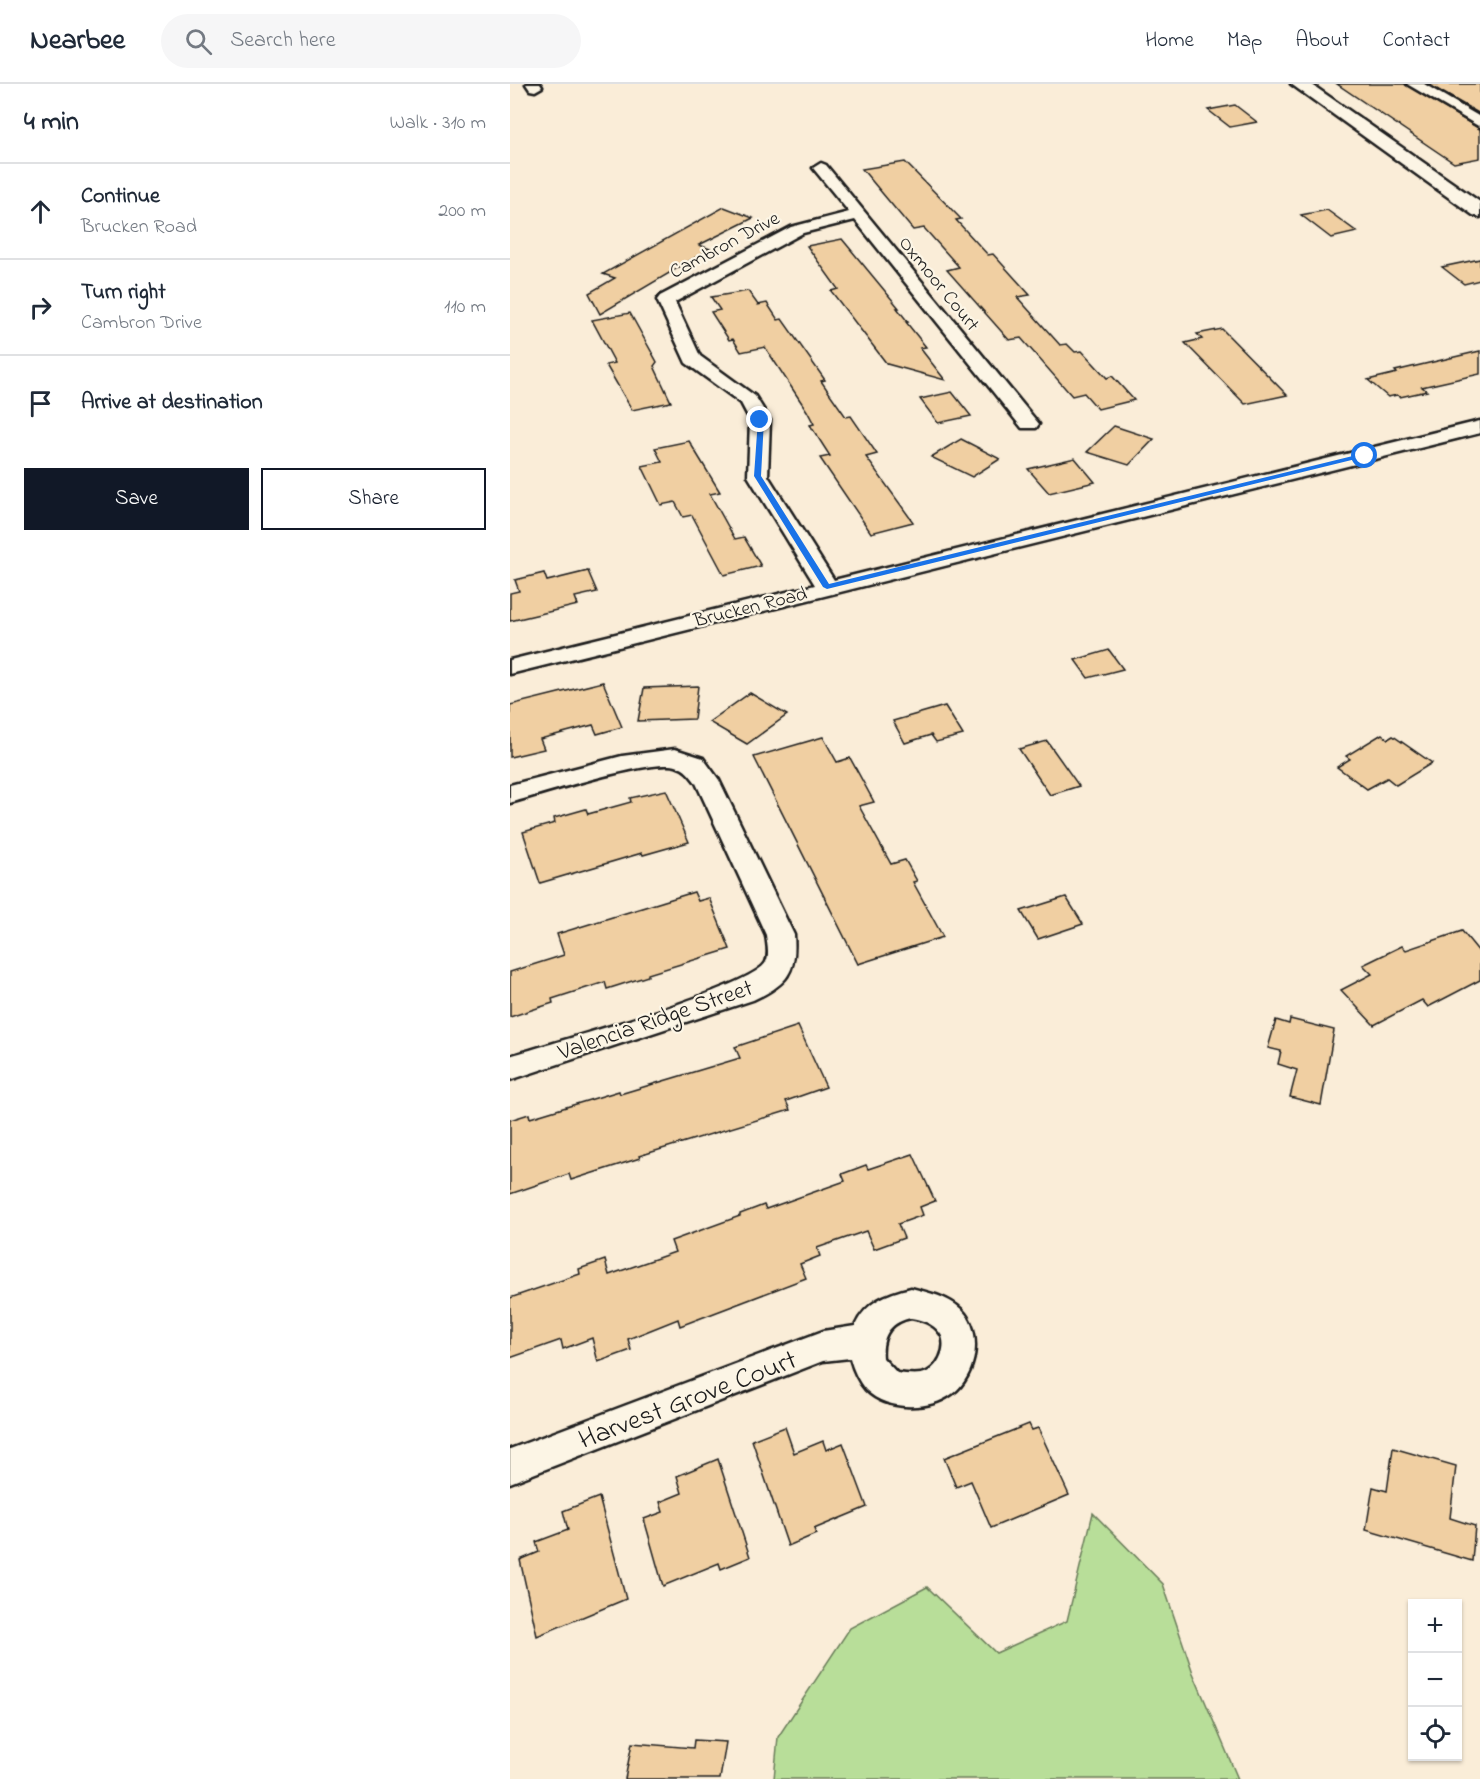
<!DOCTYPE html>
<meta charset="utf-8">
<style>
:root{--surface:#fff;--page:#f6f6f7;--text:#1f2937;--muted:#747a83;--line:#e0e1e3;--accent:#111827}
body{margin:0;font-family:"Indie Flower",sans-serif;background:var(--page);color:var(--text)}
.controls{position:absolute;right:18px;bottom:18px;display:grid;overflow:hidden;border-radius:0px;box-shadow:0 2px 4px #0004}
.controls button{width:54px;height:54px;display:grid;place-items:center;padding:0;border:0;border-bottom:2px solid var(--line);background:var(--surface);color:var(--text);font:30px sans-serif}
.stop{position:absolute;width:18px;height:18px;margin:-14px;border:4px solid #1a73e8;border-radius:50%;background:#fff}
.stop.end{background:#1a73e8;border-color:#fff;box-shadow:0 2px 6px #0008}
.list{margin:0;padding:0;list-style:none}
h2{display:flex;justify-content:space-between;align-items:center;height:78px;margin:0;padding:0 24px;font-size:26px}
h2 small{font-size:20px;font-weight:400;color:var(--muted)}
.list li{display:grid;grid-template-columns:39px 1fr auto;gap:18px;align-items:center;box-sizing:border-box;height:96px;padding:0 24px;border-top:2px solid var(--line)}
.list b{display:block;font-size:22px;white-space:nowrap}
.list p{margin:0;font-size:20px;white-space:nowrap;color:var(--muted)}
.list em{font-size:20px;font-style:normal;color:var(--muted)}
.actions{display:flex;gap:12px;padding:18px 24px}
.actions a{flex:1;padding:14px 0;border:2px solid var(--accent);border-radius:0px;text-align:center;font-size:21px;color:var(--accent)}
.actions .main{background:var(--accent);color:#fff}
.icon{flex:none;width:33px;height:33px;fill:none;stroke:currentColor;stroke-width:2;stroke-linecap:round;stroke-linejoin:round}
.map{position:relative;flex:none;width:970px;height:1695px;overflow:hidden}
header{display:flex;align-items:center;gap:36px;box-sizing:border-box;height:84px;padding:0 30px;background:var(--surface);border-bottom:2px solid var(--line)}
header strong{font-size:28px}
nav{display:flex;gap:33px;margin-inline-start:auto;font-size:21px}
.search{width:420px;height:54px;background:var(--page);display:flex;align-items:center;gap:15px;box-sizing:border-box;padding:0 21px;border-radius:33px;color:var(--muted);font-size:22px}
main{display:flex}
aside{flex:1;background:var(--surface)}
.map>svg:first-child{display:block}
.green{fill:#b8de99;stroke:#6a7d5a;stroke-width:1.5}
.building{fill:#f0cfa2;stroke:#1c1c1c;stroke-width:1.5}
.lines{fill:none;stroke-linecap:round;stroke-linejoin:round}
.street-casing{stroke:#1c1c1c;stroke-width:5}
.secondary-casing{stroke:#1c1c1c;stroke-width:5}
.street{fill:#fcf5e5;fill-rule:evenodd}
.secondary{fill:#fcf5e5;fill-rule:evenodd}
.route{fill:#1a73e8}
.labels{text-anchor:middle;stroke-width:4.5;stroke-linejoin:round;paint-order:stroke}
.far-street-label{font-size:20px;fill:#1c1c1c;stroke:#fcf5e5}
.street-label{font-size:24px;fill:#1c1c1c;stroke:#fcf5e5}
.near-street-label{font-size:28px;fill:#1c1c1c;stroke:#fcf5e5}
</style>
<header>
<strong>Nearbee</strong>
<div class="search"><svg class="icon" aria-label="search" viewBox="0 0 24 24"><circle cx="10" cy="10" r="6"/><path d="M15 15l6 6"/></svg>Search here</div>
<nav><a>Home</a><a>Map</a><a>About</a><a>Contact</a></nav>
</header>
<main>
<aside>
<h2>4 min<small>Walk · 310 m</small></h2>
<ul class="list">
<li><svg class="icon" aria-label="ahead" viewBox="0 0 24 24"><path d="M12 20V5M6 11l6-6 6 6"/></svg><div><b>Continue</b><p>Brucken Road</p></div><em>200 m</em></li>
<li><svg class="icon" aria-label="right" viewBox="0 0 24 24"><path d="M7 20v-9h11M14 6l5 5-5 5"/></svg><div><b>Turn right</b><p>Cambron Drive</p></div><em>110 m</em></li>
<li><svg class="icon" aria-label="arrive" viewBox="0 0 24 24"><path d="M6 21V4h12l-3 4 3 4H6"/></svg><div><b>Arrive at destination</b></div></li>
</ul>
<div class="actions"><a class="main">Save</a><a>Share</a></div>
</aside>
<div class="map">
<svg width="970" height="1695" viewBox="0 0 970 1695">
<rect width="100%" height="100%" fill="#faedd8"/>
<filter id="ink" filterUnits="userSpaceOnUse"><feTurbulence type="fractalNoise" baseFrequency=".0167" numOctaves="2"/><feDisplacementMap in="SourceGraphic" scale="12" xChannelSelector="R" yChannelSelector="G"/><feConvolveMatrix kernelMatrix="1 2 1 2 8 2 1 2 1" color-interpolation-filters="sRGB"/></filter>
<g filter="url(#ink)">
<!-- green -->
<path class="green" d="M 583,1429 L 653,1500 L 683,1589 L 728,1695 L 264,1695 L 268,1653 L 340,1544 L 417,1503 L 486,1569 L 557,1537 Z"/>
<!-- building -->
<g class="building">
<path d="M 827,0 L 895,0 L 970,45 L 970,74 L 944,79 Z"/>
<path d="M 918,0 L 970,0 L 970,30 Z"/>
<path d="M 725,21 L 747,38 L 720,43 L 698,26 Z"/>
<path d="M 395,78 L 451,135 L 446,136 L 478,171 L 483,170 L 520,211 L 507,213 L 550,261 L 557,260 L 565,268 L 572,267 L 597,294 L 602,292 L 624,316 L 588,325 L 574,309 L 562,312 L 511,254 L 499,256 L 437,186 L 449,183 L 414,144 L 403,146 L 352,85 Z"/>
<path d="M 214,123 L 243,134 L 189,161 L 200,165 L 90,230 L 79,209 L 105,194 L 93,190 Z"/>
<path d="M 817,126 L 847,148 L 821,154 L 791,131 Z"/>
<path d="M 332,155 L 389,224 L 387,224 L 398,238 L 396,238 L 416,263 L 410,264 L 435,296 L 377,280 L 321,207 L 328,205 L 297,162 Z"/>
<path d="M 970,175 L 970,196 L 954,200 L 932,183 Z"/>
<path d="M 238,207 L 248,221 L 257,219 L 268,236 L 272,235 L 315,296 L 311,297 L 336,333 L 341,332 L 367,370 L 356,373 L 403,438 L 361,449 L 310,374 L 320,372 L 300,341 L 304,340 L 297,327 L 255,263 L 231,268 L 223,255 L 219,256 L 201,228 L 210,226 L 201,213 Z"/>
<path d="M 120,229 L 147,278 L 144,282 L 161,318 L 122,326 L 96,281 L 105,279 L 82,236 Z"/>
<path d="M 712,245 L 777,311 L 735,320 L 675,259 L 692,255 L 687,250 Z"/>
<path d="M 970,267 L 970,290 L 912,303 L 917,307 L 890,313 L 887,311 L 878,313 L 858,296 L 887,289 L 885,287 Z"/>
<path d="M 442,308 L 461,332 L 428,339 L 410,315 Z"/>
<path d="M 604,342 L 644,355 L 619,381 L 577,368 Z"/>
<path d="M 451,355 L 490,375 L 462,393 L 421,373 Z"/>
<path d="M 179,357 L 210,408 L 200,410 L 225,455 L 234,453 L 251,482 L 214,491 L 182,431 L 173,433 L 165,418 L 151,421 L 132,382 L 152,378 L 145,364 Z"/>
<path d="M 565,374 L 585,398 L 539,409 L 518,385 Z"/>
<path d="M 78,487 L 87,508 L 65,513 L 68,521 L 0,537 L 0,509 L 9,507 L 5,496 L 34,489 L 37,497 Z"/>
<path d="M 599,566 L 613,585 L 578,594 L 565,576 Z"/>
<path d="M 93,598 L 112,643 L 87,650 L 83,641 L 30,655 L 34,665 L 0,673 L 0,621 Z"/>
<path d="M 188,602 L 184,635 L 128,637 L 134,604 Z"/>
<path d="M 240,609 L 277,631 L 237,660 L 199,638 Z"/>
<path d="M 435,622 L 453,651 L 426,658 L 421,651 L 395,659 L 383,637 Z"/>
<path d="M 872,650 L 878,655 L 883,652 L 922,679 L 886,701 L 877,694 L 857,705 L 827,683 L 840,675 L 836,672 Z"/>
<path d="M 313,653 L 327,678 L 340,674 L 364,718 L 349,722 L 381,780 L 395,776 L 407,797 L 403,798 L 433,853 L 348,880 L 244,673 Z"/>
<path d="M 537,657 L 569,702 L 540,711 L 509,665 Z"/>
<path d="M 156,706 L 179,758 L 133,771 L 132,769 L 30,799 L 13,748 L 45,739 L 44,734 L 76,725 L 78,730 L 121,718 L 120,714 Z"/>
<path d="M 184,808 L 188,817 L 199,814 L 220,865 L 138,890 L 138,892 L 97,905 L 95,898 L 42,915 L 43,919 L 0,933 L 0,888 L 54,871 L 47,850 Z"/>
<path d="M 556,813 L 573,840 L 528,855 L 511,827 Z"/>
<path d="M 952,847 L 970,869 L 970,896 L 918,923 L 912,916 L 864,941 L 831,906 L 862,890 L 853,881 L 892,862 L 896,866 Z"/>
<path d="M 780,935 L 824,946 L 811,1021 L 780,1013 L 787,986 L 768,980 L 771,967 L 758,964 L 766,936 L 779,940 Z"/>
<path d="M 288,942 L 316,1003 L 276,1017 L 280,1026 L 129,1072 L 130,1074 L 61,1096 L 59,1090 L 0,1110 L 0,1036 L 19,1030 L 20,1034 L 109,1007 L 110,1010 L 230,974 L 225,963 Z"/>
<path d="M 403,1070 L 425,1117 L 410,1123 L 413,1131 L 388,1140 L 394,1154 L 364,1165 L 356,1147 L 307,1164 L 310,1172 L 290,1180 L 296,1194 L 170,1242 L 168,1235 L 118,1255 L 121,1266 L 88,1278 L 82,1254 L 53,1265 L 51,1256 L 0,1274 L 0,1214 L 70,1190 L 69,1185 L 95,1176 L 99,1191 L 165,1168 L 161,1157 L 230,1132 L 230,1130 L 254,1121 L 256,1125 L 335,1097 L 332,1090 L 356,1081 L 358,1085 Z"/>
<path d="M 519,1340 L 522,1346 L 528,1344 L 559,1411 L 481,1444 L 461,1397 L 446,1403 L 434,1374 Z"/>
<path d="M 275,1343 L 284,1369 L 313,1357 L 316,1366 L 333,1359 L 357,1423 L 304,1445 L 306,1450 L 278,1462 L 242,1356 Z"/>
<path d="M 883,1364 L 946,1382 L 940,1434 L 965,1442 L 962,1477 L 856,1446 L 863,1403 L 877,1407 Z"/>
<path d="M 208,1375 L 240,1473 L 211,1485 L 209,1479 L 153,1502 L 134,1435 L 153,1428 L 150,1418 L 172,1409 L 167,1392 Z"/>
<path d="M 89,1413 L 116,1515 L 27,1552 L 10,1476 L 29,1468 L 26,1458 L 58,1446 L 53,1427 Z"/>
<path d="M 184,1656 L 216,1658 L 210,1695 L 115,1695 L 122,1659 L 183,1664 Z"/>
</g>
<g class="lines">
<defs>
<g id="street">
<path d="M 16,0 L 30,0 L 32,3 L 25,7 L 20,6 Z"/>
<path d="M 897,0 L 914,0 L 970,33 L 970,43 Z"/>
<path d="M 311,79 L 316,81 L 529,340 L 526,344 L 512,344 L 345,136 L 293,149 L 165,218 L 190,272 L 245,312 L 260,336 L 258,392 L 324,496 L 970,337 L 970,349 L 0,590 L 0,576 L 305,501 L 238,392 L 240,336 L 231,319 L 176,279 L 147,216 L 150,212 L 281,143 L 339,128 L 303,84 Z"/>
<path d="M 165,665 L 193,674 L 209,696 L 284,851 C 287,889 277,900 243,916 L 0,996 L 0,972 C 39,960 243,904 256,878 C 260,870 257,860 256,851 L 186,699 C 180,691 176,685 166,682 C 139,675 32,710 0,719 L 0,701 L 112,672 Z"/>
<path d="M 401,1204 C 419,1209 437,1212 451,1225 C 474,1247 467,1292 442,1310 C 419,1327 377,1327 356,1306 C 348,1297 343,1285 340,1274 L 313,1277 L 0,1399 L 0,1365 L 313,1247 L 345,1242 C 356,1218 376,1210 401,1204 ZM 401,1234 C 412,1236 423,1239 430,1249 C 440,1262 427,1288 411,1290 C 404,1291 394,1290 387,1289 L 373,1274 C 371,1252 380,1238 401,1234 Z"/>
</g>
<path id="secondary" d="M 781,0 L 801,0 L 970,118 L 970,133 L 963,131 Z"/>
</defs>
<!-- street casing -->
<use href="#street" class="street-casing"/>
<!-- secondary casing -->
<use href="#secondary" class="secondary-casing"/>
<!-- street -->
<use href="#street" class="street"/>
<!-- secondary -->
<use href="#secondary" class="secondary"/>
</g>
</g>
<!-- route -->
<path class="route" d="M 248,335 L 254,336 L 251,392 L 319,500 L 855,369 L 858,372 L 317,505 L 313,503 L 244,392 Z"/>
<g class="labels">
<!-- far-street labels -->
<g class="far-street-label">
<text transform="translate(214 160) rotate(-28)" y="7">Cambron Drive</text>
<text transform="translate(430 199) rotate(51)" y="7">Oxmoor Court</text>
<text transform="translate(240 522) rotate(-14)" y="7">Brucken Road</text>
</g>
<!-- street labels -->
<g class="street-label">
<text transform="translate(145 935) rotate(-19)" y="8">Valencia Ridge Street</text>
</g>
<!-- near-street labels -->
<g class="near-street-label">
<text transform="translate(177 1314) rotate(-21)" y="10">Harvest Grove Court</text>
</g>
</g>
</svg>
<div class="controls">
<button>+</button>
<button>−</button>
<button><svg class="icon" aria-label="locate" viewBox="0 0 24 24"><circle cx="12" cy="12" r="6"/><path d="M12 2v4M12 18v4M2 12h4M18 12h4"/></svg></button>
</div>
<div class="stop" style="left:855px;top:372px"></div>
<div class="stop end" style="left:250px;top:336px"></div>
</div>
</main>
